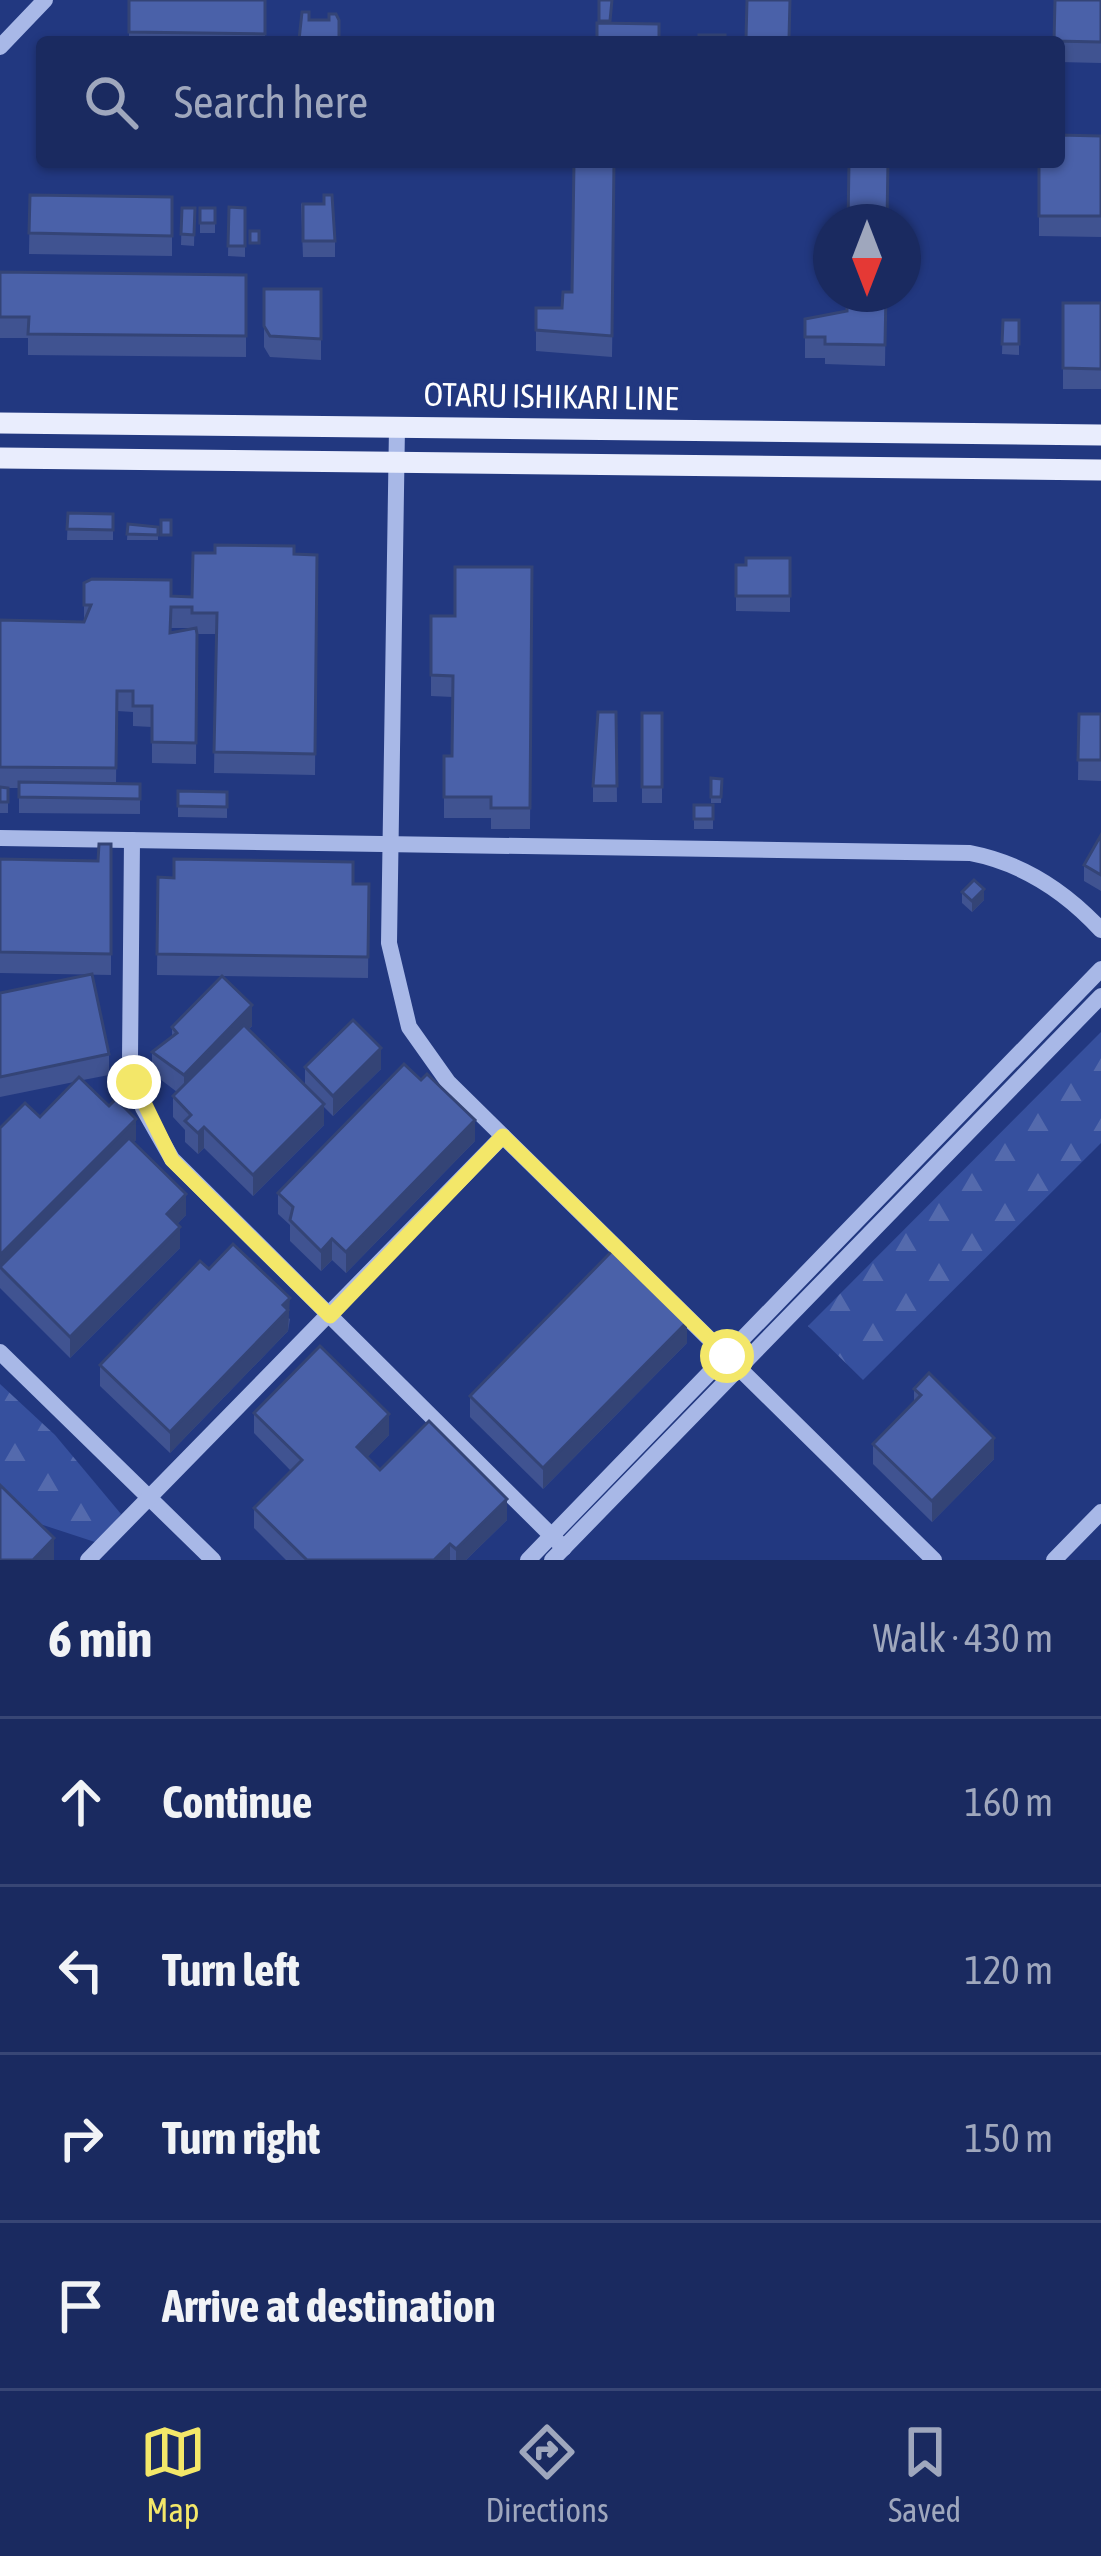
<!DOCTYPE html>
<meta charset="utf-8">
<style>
:root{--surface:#1a2a60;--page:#233266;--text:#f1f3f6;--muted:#9fa7bd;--line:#384675;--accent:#f3e769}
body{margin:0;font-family:"Asap Condensed",sans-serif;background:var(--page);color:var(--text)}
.compass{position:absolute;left:813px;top:204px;width:108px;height:108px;border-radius:50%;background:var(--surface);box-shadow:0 3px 9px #0004;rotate:180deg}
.stop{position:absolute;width:36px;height:36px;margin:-27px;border:9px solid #f3e769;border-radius:50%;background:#fff}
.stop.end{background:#f3e769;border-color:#fff;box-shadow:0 3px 12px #0008}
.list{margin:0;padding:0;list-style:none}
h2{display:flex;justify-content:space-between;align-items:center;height:156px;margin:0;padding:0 48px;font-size:51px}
h2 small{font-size:39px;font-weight:400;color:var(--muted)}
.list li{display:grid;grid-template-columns:78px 1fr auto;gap:36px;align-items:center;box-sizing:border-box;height:168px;padding:0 48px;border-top:3px solid var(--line)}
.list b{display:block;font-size:45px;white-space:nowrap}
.list em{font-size:39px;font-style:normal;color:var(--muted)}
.icon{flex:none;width:66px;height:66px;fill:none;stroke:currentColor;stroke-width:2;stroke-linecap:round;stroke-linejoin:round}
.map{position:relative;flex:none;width:1101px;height:1560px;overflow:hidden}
.search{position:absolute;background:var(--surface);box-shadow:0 3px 9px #0004;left:36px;right:36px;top:36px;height:132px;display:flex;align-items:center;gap:30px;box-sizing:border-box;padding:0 42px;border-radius:12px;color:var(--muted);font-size:45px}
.sheet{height:828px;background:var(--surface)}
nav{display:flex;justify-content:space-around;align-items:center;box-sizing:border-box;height:168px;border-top:3px solid var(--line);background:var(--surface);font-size:33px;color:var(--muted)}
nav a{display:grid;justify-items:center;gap:6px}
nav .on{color:var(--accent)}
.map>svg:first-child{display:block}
.forest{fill:url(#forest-firs)}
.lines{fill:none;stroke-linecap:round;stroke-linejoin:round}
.minor{stroke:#a8b8e7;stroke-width:16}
.major{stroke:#e9edfd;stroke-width:21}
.wall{fill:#405391;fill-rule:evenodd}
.shaded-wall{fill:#344476}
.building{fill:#4a61a9;stroke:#344476;stroke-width:3}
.route{stroke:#f3e769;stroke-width:15}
.labels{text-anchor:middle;stroke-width:9;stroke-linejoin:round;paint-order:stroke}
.street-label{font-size:33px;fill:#fff;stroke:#223880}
</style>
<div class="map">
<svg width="1101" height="1560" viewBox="0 0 1101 1560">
<defs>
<pattern id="forest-firs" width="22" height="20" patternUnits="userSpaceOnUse" patternTransform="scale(3)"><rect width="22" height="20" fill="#36509e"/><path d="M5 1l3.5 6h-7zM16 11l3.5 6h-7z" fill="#546aad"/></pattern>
</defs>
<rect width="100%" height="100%" fill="#223880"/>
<!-- forest -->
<g class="forest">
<path d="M 1101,1032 L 1101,1143 L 863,1380 L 808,1326 Z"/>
<path d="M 0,1384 L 55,1435 L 121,1514 L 98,1543 L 40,1524 L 0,1486 Z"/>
</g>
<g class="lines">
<!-- minor -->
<g class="minor">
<path d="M 0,47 L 45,0"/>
<path d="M 397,427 L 389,943 L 409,1027 L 448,1082 L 934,1560"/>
<path d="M 0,838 L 970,853 C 1022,863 1065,891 1101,930"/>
<path d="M 132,840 L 130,1059 L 143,1108 L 172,1159 L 564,1548"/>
<path d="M 0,1352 L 213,1560"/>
<path d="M 88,1560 L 503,1136"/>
<path d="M 528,1560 L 1101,969"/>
<path d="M 552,1560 L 1101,996"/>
<path d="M 1054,1560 L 1101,1512"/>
</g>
<!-- major -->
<g class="major">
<path d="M 0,423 L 1101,435"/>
<path d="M 0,458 L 1101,470"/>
</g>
</g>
<!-- wall -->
<g class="wall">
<rect x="129" y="0" width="136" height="42"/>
<path d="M 747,0 L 790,0 L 790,42 L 746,42 Z"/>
<path d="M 1101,0 L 1101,63 L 1059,62 L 1059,42 Z"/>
<path d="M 302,12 L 309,20 L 339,20 L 339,42 L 299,42 Z"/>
<path d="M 1101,136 L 1101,237 L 1039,236 L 1039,162 Z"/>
<path d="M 53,162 L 94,162 L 94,168 L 53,167 Z"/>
<path d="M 615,162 L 612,357 L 536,351 L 536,308 L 562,308 L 572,292 Z"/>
<path d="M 30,195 L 172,197 L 172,256 L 29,254 Z"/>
<path d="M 301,203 L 335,241 L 335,257 L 303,257 Z"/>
<path d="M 229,207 L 245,208 L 245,257 L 228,256 Z"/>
<path d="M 182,208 L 195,208 L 194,246 L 181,245 Z"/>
<rect x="200" y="208" width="15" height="25"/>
<path d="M 0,272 L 246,275 L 246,357 L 28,355 L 28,338 L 0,338 Z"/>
<path d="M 264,289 L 321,289 L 321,360 L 270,357 L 264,347 Z"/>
<path d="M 886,294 L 885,366 L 825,364 L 825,358 L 805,358 L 805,319 L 847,311 Z"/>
<rect x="1063" y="303" width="38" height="86"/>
<path d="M 1003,320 L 1019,320 L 1019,355 L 1002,354 Z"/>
<path d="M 68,513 L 113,514 L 113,540 L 67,540 Z"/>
<path d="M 128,524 L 158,527 L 158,540 L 127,540 Z"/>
<path d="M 294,554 L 317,555 L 315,775 L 214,773 L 216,634 L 197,634 L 196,764 L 152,763 L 152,727 L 133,726 L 133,712 L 117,711 L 116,784 L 140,784 L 140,814 L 19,813 L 19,788 L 8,788 L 8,813 L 0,813 L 0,620 L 84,622 L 84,583 L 171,596 L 192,597 ZM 171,628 L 192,628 L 171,633 Z"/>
<path d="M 790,558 L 790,612 L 736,611 L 736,565 Z"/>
<path d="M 532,567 L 530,829 L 491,829 L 491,818 L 444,818 L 444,756 L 452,756 L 453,697 L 431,696 L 431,616 L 455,616 Z"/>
<path d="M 616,712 L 617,802 L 593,802 L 593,786 Z"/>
<rect x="642" y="713" width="20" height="90"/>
<path d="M 1079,714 L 1101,714 L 1101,781 L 1078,780 Z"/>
<path d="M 711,778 L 722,779 L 721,803 L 711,803 Z"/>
<path d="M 178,791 L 227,792 L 227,818 L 178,817 Z"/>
<rect x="694" y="805" width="19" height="24"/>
<path d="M 1101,835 L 1101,891 L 1084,881 L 1084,865 Z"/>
<path d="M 111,844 L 111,975 L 0,973 L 0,859 L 98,861 Z"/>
<path d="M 158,877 L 369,884 L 368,978 L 222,976 L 252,1026 L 249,1029 L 305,1085 L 305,1067 L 381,1069 L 333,1116 L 324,1107 L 324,1125 L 253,1196 L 204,1148 L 198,1154 L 185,1142 L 185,1130 L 173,1117 L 173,1096 L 177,1092 L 152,1073 L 152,1052 L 172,1037 L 172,1027 L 222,976 L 157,975 Z"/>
<path d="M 962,892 L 984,900 L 972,912 L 962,903 Z"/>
<path d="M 0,993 L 109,1054 L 109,1075 L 83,1080 L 136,1140 L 133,1142 L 186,1215 L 177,1224 L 180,1248 L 70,1358 L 0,1288 L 0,1128 L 40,1117 L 74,1082 L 0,1097 Z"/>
<path d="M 475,1141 L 346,1273 L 332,1260 L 321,1271 L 290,1241 L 290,1225 L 278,1214 L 278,1193 Z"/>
<path d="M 209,1269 L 290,1319 L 288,1331 L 170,1453 L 100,1386 L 100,1365 Z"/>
<path d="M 687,1343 L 543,1489 L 470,1417 L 470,1396 Z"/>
<path d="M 914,1389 L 994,1459 L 932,1522 L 873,1464 L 873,1444 L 914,1403 Z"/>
<path d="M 254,1413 L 389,1435 L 367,1457 L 380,1470 L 507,1520 L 466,1560 L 286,1560 L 254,1528 L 254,1508 L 291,1471 L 254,1433 Z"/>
</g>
<!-- shaded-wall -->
<g class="shaded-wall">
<path d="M 984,889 L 984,900 L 972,912 L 972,901 Z"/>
<path d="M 252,1005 L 252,1026 L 184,1096 L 184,1075 Z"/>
<path d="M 381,1048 L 381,1069 L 333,1116 L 333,1096 Z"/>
<path d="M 324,1104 L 324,1125 L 253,1196 L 253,1175 Z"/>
<path d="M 136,1119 L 136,1140 L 4,1272 L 0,1267 L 0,1255 Z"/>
<path d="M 475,1120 L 475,1141 L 346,1273 L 346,1252 Z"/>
<path d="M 204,1127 L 204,1148 L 198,1154 L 198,1133 Z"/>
<path d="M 186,1194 L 186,1215 L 167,1235 L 167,1214 Z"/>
<path d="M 180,1227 L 180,1248 L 70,1358 L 70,1337 Z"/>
<path d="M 332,1239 L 332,1260 L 321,1271 L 321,1251 Z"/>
<path d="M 290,1298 L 288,1331 L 170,1453 L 170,1432 Z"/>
<path d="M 687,1322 L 687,1343 L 543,1489 L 543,1468 Z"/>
<path d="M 389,1414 L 389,1435 L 357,1468 L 357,1447 Z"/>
<path d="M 994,1438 L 994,1459 L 932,1522 L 932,1501 Z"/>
<path d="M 507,1499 L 507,1520 L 466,1560 L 456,1560 L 456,1549 Z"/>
<path d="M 54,1538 L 54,1560 L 33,1560 Z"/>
<path d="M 450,1544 L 450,1560 L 434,1560 Z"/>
</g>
<!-- building -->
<g class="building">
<path d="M 129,0 L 265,0 L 265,34 L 129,32 Z"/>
<path d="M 599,0 L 612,0 L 610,21 L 599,21 Z"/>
<path d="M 747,0 L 790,0 L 789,39 L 746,38 Z"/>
<path d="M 1055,0 L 1101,0 L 1101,42 L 1054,41 Z"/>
<path d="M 302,12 L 309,12 L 309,20 L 329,20 L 329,14 L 336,14 L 339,20 L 339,40 L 299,40 Z"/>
<path d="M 597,23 L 659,24 L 659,42 L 597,42 Z"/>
<rect x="699" y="35" width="26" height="7"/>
<path d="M 1059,135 L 1101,136 L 1101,216 L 1039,216 L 1039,162 L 1059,162 Z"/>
<path d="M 574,162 L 614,162 L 612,336 L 536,330 L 536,308 L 562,308 L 563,292 L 572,292 Z"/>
<path d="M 849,162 L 888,162 L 887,222 L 848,222 Z"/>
<path d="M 30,195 L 172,197 L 172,236 L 29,233 Z"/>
<path d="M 324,195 L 332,195 L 335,241 L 303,241 L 303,204 L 324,204 Z"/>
<path d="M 229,207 L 245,208 L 245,246 L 228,246 Z"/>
<path d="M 182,208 L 195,208 L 194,235 L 181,234 Z"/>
<rect x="200" y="208" width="15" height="15"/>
<rect x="250" y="231" width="9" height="12"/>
<path d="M 0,272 L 246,275 L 246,336 L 28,334 L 29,317 L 0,317 Z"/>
<path d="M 264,289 L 321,289 L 321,339 L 270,336 L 264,326 Z"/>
<path d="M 847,294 L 886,294 L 885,345 L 825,344 L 825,337 L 805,337 L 805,319 L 847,311 Z"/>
<path d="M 1063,303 L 1101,303 L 1101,369 L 1063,368 Z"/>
<path d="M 1003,320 L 1019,320 L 1019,344 L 1002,344 Z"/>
<path d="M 68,513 L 113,514 L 113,530 L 67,529 Z"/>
<rect x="161" y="520" width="10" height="15"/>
<path d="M 128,524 L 158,527 L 158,535 L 127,534 Z"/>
<path d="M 215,545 L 294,546 L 294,554 L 317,555 L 315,754 L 214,752 L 217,613 L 192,613 L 192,607 L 171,607 L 170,633 L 196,628 L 197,634 L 196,743 L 152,742 L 152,706 L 133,706 L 133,691 L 117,691 L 116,768 L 0,767 L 0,620 L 84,622 L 91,605 L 84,605 L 84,583 L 92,579 L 171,580 L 171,596 L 192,597 L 193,553 L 215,553 Z"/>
<path d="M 746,558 L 790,558 L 790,596 L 736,596 L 736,565 L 746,565 Z"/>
<path d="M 455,567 L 532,567 L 530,808 L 491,808 L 491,797 L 444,797 L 444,756 L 452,756 L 453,676 L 431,675 L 431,616 L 455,616 Z"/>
<path d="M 598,712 L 616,712 L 617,786 L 593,786 Z"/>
<rect x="642" y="713" width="20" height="74"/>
<path d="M 1079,714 L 1101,714 L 1101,760 L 1078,760 Z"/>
<path d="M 711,778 L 722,779 L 721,797 L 711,797 Z"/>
<path d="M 19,782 L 140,784 L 140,799 L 19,797 Z"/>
<path d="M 0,787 L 8,788 L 8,802 L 0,802 Z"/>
<path d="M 178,791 L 227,792 L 227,807 L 178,806 Z"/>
<rect x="694" y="805" width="19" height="14"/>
<path d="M 1101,835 L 1101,875 L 1084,865 Z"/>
<path d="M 99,844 L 111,844 L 111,954 L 0,952 L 0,859 L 98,861 Z"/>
<path d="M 174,859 L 353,862 L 353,884 L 369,884 L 368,957 L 157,954 L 158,877 L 174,878 Z"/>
<path d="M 974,880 L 984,889 L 972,901 L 962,892 Z"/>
<path d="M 92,974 L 109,1054 L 0,1077 L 0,993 Z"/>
<path d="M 222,976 L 252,1005 L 184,1075 L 152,1052 L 177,1033 L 172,1027 Z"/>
<path d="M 353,1020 L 381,1048 L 333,1096 L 305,1067 Z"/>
<path d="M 244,1025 L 324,1104 L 253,1175 L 204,1127 L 198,1133 L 185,1121 L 191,1115 L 173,1096 Z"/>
<path d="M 404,1064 L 421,1080 L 427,1074 L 475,1120 L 346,1252 L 332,1239 L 321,1251 L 290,1220 L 293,1207 L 278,1193 Z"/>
<path d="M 79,1077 L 109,1106 L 116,1099 L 136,1119 L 0,1255 L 0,1128 L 25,1103 L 40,1117 Z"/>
<path d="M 129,1138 L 186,1194 L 167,1214 L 180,1227 L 70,1337 L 0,1267 Z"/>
<path d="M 233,1244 L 290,1298 L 283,1305 L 288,1310 L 170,1432 L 100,1365 L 200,1261 L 209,1269 Z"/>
<path d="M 613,1250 L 687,1322 L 543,1468 L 470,1396 Z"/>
<path d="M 320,1346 L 389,1414 L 357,1447 L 380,1470 L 429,1421 L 507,1499 L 456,1549 L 450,1544 L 434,1560 L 307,1560 L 254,1508 L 302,1460 L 254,1413 Z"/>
<path d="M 929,1373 L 994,1438 L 932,1501 L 873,1444 L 921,1395 L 914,1389 Z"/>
<path d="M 0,1485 L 54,1538 L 33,1560 L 0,1560 Z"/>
</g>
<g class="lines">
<!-- route -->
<path class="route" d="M 134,1082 L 172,1160 L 330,1316 L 503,1136 L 727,1356"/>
</g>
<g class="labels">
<!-- street labels -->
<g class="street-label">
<text transform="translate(551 396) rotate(1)" y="12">OTARU ISHIKARI LINE</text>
</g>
</g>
</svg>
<svg class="compass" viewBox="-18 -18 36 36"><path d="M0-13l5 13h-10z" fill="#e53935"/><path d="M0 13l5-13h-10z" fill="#9fa7bd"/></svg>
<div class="stop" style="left:727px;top:1356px"></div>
<div class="stop end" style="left:134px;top:1082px"></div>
<div class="search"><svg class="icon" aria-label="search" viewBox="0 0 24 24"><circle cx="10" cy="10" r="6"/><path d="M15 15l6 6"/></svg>Search here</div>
</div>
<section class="sheet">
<h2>6 min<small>Walk · 430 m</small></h2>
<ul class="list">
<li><svg class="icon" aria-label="ahead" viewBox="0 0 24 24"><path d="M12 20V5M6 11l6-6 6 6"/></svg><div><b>Continue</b></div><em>160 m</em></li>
<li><svg class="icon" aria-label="left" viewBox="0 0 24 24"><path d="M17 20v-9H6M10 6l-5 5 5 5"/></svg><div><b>Turn left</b></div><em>120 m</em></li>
<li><svg class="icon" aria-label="right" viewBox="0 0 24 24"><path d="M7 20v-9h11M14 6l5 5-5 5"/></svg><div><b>Turn right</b></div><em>150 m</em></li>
<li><svg class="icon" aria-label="arrive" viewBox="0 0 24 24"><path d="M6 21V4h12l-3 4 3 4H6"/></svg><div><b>Arrive at destination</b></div></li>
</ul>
</section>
<nav>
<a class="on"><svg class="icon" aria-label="map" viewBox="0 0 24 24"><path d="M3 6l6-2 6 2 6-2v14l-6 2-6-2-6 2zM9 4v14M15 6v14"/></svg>Map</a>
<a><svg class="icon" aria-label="directions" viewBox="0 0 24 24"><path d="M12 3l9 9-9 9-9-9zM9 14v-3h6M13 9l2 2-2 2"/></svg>Directions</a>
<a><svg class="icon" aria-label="saved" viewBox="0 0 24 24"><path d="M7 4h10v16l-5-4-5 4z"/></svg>Saved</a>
</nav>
